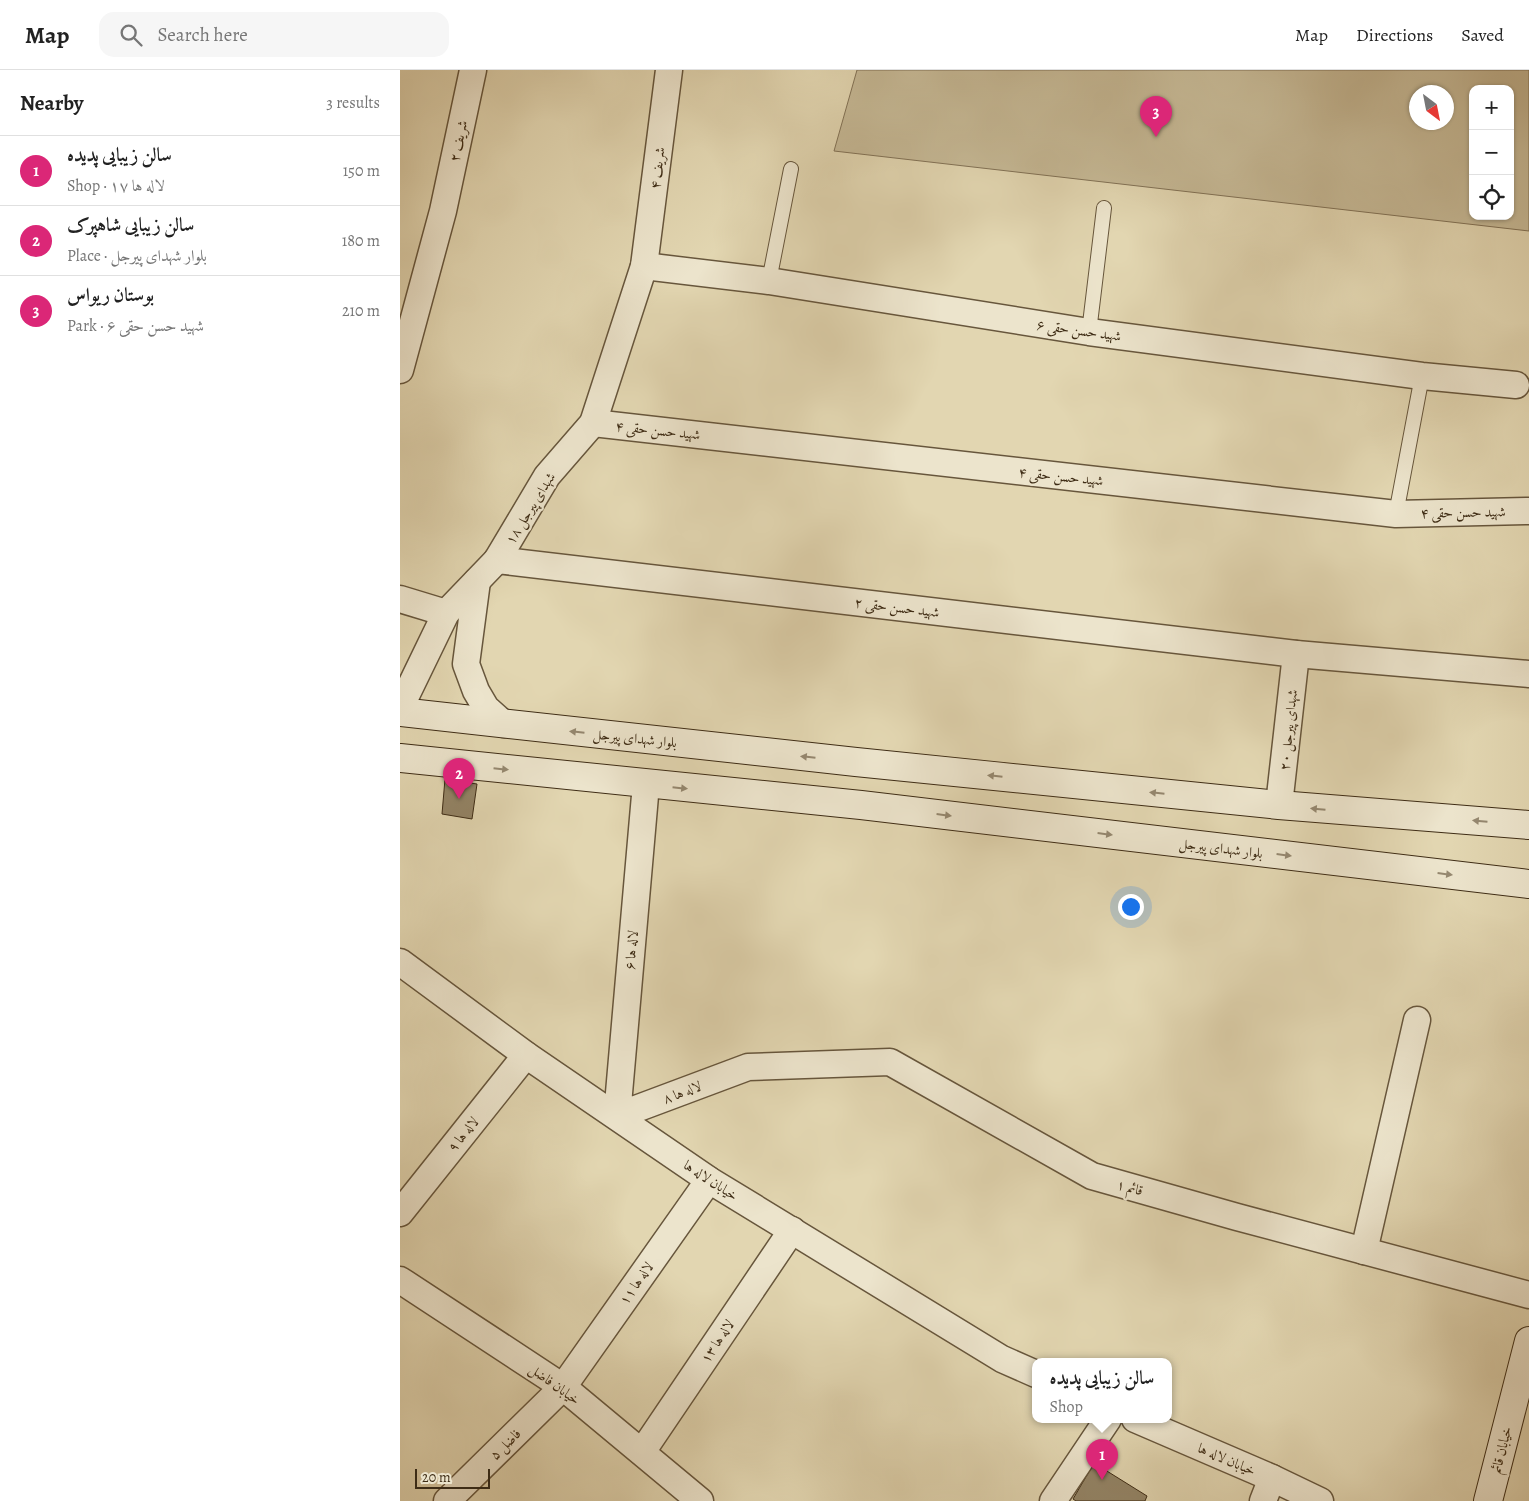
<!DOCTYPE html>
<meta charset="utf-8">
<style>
:root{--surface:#fff;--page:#f6f6f6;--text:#222;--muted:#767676;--line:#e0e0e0;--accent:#db2777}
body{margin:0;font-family:Alegreya,Amiri,serif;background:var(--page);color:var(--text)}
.controls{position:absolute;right:15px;top:15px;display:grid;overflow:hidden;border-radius:10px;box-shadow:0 1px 4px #0004}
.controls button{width:45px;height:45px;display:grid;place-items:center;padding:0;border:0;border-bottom:1px solid var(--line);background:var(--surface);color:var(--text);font:25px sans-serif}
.compass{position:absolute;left:1009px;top:15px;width:45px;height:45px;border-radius:50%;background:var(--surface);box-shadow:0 1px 4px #0004;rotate:148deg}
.scale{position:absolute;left:15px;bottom:12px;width:75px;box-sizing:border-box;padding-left:5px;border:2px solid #3e2c15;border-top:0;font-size:14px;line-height:18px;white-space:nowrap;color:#3e2c15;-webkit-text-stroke:4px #ece4cc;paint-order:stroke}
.you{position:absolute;left:730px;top:836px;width:18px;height:18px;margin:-12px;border:4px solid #fff;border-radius:50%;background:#1a73e8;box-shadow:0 0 0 8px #1a73e833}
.badge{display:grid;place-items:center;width:32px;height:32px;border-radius:50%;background:var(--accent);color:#fff;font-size:16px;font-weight:700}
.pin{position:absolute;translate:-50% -41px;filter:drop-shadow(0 1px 2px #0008)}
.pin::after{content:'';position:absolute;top:26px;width:18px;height:15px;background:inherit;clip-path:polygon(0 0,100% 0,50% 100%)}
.popup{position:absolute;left:632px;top:1288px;width:140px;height:65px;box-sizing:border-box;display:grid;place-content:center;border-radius:10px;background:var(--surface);filter:drop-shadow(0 1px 4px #0005);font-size:16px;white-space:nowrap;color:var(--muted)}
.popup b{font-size:19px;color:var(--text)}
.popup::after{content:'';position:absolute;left:50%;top:100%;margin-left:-10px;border:10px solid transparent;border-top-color:var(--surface)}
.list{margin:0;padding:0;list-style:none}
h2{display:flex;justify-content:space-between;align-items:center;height:65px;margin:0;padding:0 20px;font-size:21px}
h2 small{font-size:16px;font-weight:400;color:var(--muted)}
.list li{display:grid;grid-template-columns:32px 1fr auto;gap:15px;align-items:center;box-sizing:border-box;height:70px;padding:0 20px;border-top:1px solid var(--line)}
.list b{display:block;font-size:19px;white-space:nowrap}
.list p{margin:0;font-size:16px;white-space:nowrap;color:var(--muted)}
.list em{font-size:16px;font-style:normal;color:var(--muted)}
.icon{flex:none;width:28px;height:28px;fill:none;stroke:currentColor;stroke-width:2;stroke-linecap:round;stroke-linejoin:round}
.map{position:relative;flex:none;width:1129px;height:1431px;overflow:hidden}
header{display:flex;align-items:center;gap:30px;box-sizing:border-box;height:70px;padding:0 25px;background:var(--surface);border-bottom:1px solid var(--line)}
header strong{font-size:24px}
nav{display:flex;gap:28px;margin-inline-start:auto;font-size:18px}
.search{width:350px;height:45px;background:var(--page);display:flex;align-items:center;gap:12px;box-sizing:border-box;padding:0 18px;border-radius:15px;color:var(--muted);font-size:19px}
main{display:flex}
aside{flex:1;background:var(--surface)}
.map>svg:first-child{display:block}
.green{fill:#c6b996;stroke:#827256;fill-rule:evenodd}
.building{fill:#938466;stroke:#3e2c15}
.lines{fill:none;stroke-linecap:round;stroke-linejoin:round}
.lane-casing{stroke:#67563c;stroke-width:16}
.street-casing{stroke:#67563c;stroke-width:29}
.secondary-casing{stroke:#3e2c15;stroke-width:30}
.lane{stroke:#ece4cc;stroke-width:14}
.street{stroke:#ece4cc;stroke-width:26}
.secondary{stroke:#ece4cc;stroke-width:28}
.oneway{fill:#958870}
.labels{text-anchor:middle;stroke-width:4.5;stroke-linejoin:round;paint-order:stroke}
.street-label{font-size:14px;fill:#3e2c15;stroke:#ece4cc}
</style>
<header>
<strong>Map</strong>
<div class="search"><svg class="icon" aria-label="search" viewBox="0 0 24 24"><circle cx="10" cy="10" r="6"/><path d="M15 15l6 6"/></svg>Search here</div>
<nav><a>Map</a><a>Directions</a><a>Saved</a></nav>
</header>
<main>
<aside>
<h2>Nearby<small>3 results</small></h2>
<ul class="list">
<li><span class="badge">1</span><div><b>سالن زیبایی پدیده</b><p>Shop · لاله ها ۱۷</p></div><em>150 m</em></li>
<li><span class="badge">2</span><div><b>سالن زیبایی شاهپرک</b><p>Place · بلوار شهدای پیرجل</p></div><em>180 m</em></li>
<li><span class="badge">3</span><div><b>بوستان ریواس</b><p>Park · شهید حسن حقی ۶</p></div><em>210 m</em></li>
</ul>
</aside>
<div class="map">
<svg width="1129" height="1431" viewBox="0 0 1129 1431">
<rect width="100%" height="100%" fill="#e2d6b1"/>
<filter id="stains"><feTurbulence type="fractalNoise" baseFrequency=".004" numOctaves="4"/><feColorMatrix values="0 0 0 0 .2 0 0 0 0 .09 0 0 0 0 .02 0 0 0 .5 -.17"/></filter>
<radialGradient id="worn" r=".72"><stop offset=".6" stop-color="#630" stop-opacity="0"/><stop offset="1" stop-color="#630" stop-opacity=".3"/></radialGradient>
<!-- green -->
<path class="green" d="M 457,0 L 1129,0 L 1129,161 L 434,81 ZM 1073,19 L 1110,19 L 1110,146 L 1073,146 ZM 1016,22 L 1046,22 L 1046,52 L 1016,52 Z"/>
<!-- building -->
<g class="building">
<path d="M 45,709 L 77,714 L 72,749 L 42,744 Z"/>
<path d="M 694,1393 L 747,1426 L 745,1431 L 676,1431 L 673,1429 Z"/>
</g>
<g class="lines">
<defs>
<g id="lane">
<path d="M 369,211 L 391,99"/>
<path d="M 689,262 L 704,138"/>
<path d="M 996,444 L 1022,306"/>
</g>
<g id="street">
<path d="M 244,196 L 369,211 L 689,262 L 1022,306 L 1116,315"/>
<path d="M 0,300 L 43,141 L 73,0"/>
<path d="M 193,353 L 996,444 L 1129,441"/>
<path d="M 97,490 L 896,584 L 1129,604"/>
<path d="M 77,511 L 66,594 L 76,621 L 86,638 L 104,654"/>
<path d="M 0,529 L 46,543"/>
<path d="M 0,638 L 46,543 L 97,490 L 147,406 L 193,353 L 244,196 L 269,0"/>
<path d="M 246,714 L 217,1046 L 348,997 L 490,992 L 692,1106 L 837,1147 L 1129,1225"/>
<path d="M 879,735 L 896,584"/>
<path d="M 0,892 L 126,985 L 309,1110 L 602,1289 L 636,1304"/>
<path d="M 0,1143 L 126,985"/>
<path d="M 964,1181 L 1017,950"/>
<path d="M 0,1210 L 163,1317 L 300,1431"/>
<path d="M 735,1349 L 872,1408 L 920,1431"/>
<path d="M 242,1382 L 392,1160"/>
<path d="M 47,1431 L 163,1317 L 309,1110"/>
<path d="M 653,1431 L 708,1349"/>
<path d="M 863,1431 L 872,1408"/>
</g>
<g id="secondary">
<path d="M 0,642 L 456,692 L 879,735 L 1129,755"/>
<path d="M 0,688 L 461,735 L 1129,814"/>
<path d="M 1088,1431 L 1129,1271"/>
</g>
</defs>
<!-- lane casing -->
<use href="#lane" class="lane-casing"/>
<!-- street casing -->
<use href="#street" class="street-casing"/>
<!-- secondary casing -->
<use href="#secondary" class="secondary-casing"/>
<!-- lane -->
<use href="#lane" class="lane"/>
<!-- street -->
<use href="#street" class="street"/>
<!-- secondary -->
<use href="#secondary" class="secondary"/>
</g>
<!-- one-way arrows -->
<defs><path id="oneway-solid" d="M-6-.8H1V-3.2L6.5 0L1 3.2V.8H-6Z" transform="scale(1.25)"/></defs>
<g class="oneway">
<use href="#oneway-solid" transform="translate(177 662) rotate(-174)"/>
<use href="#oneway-solid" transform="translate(408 687) rotate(-174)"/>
<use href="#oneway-solid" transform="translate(101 699) rotate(6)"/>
<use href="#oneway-solid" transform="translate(595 706) rotate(-174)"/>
<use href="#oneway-solid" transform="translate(280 718) rotate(6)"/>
<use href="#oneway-solid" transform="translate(757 723) rotate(-174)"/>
<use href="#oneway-solid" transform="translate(918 739) rotate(-175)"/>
<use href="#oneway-solid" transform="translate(544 745) rotate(7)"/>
<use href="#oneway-solid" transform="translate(1080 751) rotate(-175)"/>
<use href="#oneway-solid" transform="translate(705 764) rotate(7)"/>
<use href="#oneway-solid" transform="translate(884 785) rotate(7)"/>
<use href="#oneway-solid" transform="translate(1045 804) rotate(7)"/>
</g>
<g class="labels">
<!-- street labels -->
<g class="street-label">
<text transform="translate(58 71) rotate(-78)" y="5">شریف ۲</text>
<text transform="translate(257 98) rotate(-83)" y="5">شریف ۴</text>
<text transform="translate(679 260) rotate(8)" y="5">شهید حسن حقی ۶</text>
<text transform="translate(258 360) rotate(6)" y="5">شهید حسن حقی ۴</text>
<text transform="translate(661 406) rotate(6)" y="5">شهید حسن حقی ۴</text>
<text transform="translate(130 438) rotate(-58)" y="5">شهدای پیرجل ۱۸</text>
<text transform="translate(1063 442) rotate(-1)" y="5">شهید حسن حقی ۴</text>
<text transform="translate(497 537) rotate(7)" y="5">شهید حسن حقی ۲</text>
<text transform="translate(888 660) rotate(-84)" y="5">شهدای پیرجل ۲۰</text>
<text transform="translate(235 668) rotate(6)" y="5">بلوار شهدای پیرجل</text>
<text transform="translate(821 778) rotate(7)" y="5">بلوار شهدای پیرجل</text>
<text transform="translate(231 880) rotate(-85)" y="5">لاله ها ۶</text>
<text transform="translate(282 1022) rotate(-21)" y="5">لاله ها ۸</text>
<text transform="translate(63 1064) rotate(-51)" y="5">لاله ها ۹</text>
<text transform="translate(311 1110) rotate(33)" y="5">خیابان لاله ها</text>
<text transform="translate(730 1117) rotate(16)" y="5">قائم ۱</text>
<text transform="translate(236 1213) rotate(-55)" y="5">لاله ها ۱۱</text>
<text transform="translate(317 1271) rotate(-56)" y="5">لاله ها ۱۳</text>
<text transform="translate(155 1314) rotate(36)" y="5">خیابان فاضل</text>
<text transform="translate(105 1374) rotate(-44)" y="5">فاضل ۵</text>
<text transform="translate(1101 1380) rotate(-76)" y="5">خیابان قائم</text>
<text transform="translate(827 1389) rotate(23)" y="5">خیابان لاله ها</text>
</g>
</g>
<rect width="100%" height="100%" filter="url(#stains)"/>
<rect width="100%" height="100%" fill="url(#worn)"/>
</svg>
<div class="controls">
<button>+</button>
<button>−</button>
<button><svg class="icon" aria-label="locate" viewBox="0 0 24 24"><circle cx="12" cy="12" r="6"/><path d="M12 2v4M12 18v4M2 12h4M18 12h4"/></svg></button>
</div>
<svg class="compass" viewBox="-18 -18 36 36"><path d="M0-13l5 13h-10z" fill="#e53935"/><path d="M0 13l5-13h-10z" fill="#767676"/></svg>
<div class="scale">20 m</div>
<div class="you"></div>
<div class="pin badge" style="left:702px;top:1410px">1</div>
<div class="popup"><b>سالن زیبایی پدیده</b>Shop</div>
<div class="pin badge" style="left:59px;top:729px">2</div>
<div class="pin badge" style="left:756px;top:67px">3</div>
</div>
</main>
